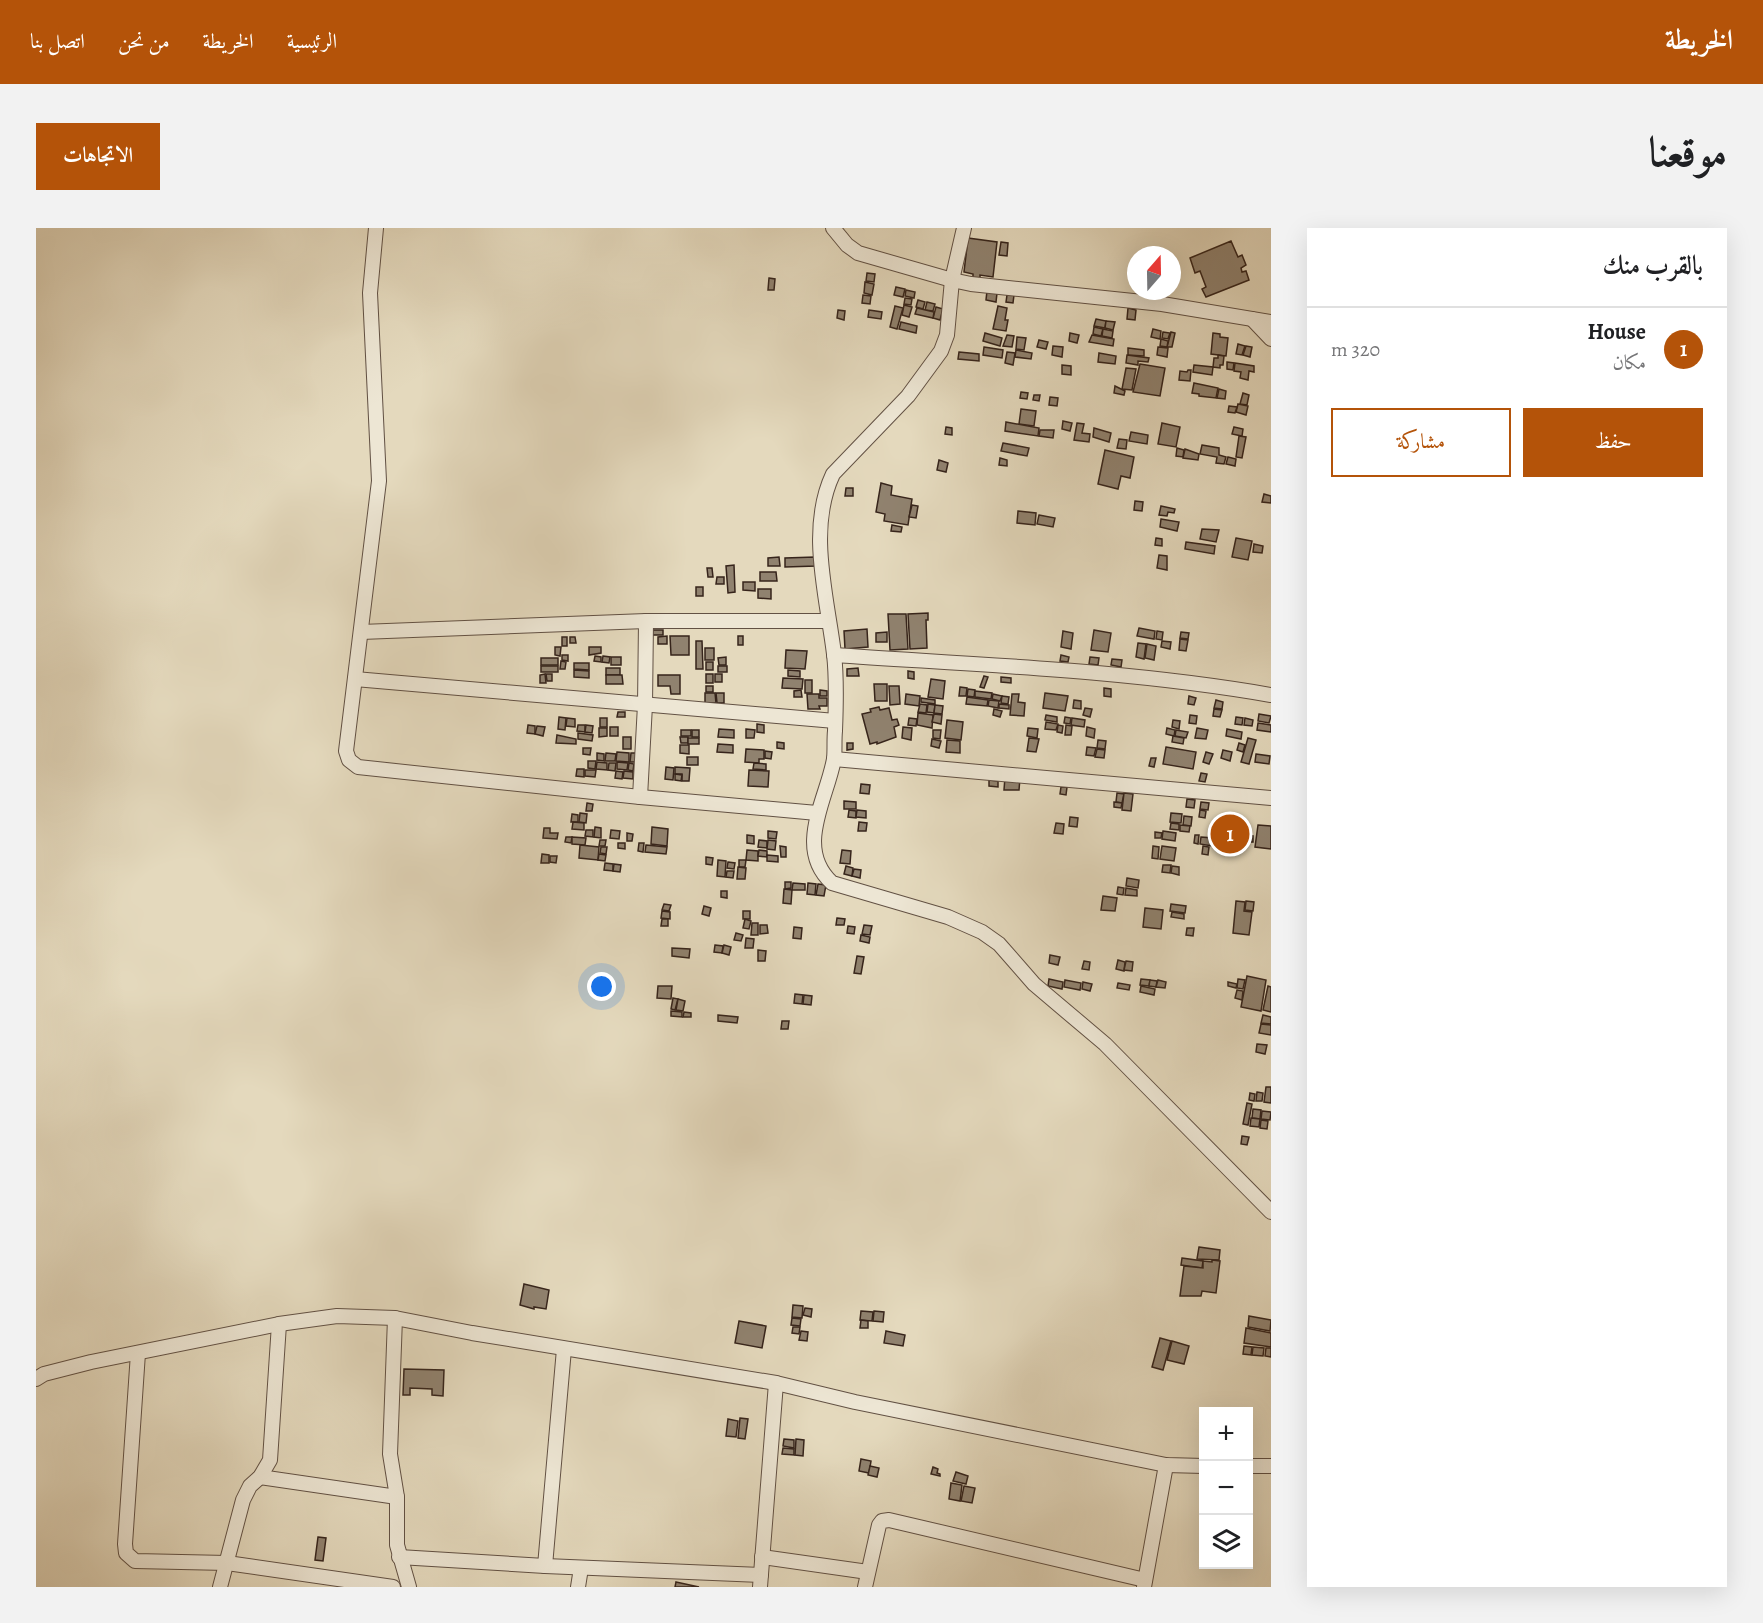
<!DOCTYPE html>
<html lang="ar">
<meta charset="utf-8">
<style>
:root{--surface:#fff;--page:#f2f2f2;--text:#202124;--muted:#757577;--line:#e0e0e0;--accent:#b45309}
body{margin:0;font-family:Alegreya,Amiri,serif;background:var(--page);color:var(--text);direction:rtl}
.controls{position:absolute;right:18px;bottom:18px;display:grid;overflow:hidden;border-radius:0px;box-shadow:0 6px 24px #0002}
.controls button{width:54px;height:54px;display:grid;place-items:center;padding:0;border:0;border-bottom:2px solid var(--line);background:var(--surface);color:var(--text);font:30px sans-serif}
.compass{position:absolute;left:1091px;top:18px;width:54px;height:54px;border-radius:50%;background:var(--surface);box-shadow:0 6px 24px #0002;rotate:20deg}
.you{position:absolute;left:566px;top:759px;width:21px;height:21px;margin:-15px;border:4px solid #fff;border-radius:50%;background:#1a73e8;box-shadow:0 0 0 9px #1a73e833}
.badge{display:grid;place-items:center;width:39px;height:39px;border-radius:50%;background:var(--accent);color:#fff;font-size:20px;font-weight:700}
.pin{position:absolute;translate:-50% -50%;border:3px solid #fff;box-shadow:0 2px 6px #0006}
.list{margin:0;padding:0;list-style:none}
h2{display:flex;justify-content:space-between;align-items:center;height:78px;margin:0;padding:0 24px;font-size:26px}
h2 small{font-size:20px;font-weight:400;color:var(--muted)}
.list li{display:grid;grid-template-columns:39px 1fr auto;gap:18px;align-items:center;box-sizing:border-box;height:84px;padding:0 24px;border-top:2px solid var(--line)}
.list b{display:block;font-size:22px;white-space:nowrap}
.list p{margin:0;font-size:20px;white-space:nowrap;color:var(--muted)}
.list em{font-size:20px;font-style:normal;color:var(--muted)}
.actions{display:flex;gap:12px;padding:18px 24px}
.actions a{flex:1;padding:14px 0;border:2px solid var(--accent);border-radius:0px;text-align:center;font-size:21px;color:var(--accent)}
.actions .main{background:var(--accent);color:#fff}
.icon{flex:none;width:33px;height:33px;fill:none;stroke:currentColor;stroke-width:2;stroke-linecap:round;stroke-linejoin:round}
.map{position:relative;flex:none;width:1235px;height:1359px;overflow:hidden;direction:ltr;border-radius:0px}
header{display:flex;align-items:center;gap:36px;box-sizing:border-box;height:84px;padding:0 30px;background:var(--accent);color:#fff}
header strong{font-size:28px}
nav{display:flex;gap:33px;margin-inline-start:auto;font-size:21px}
.intro{display:flex;align-items:center;justify-content:space-between;box-sizing:border-box;height:144px;padding:0 36px}
h1{margin:0;font-size:42px}
.button{padding:15px 27px;border-radius:0px;background:var(--accent);color:#fff;font-size:21px;font-weight:700}
main{display:flex;gap:36px;padding:0 36px}
aside{flex:1;background:var(--surface);border-radius:0px;box-shadow:0 6px 24px #0002}
.map>svg:first-child{display:block}
.building{fill:#90826f;stroke:#36241b;stroke-width:1.5}
.lines{fill:none;stroke-linecap:round;stroke-linejoin:round}
.minor-casing{stroke:#625144;stroke-width:16}
.minor{stroke:#ede6d4;stroke-width:14}
</style>
<header>
<strong>الخريطة</strong>
<nav><a>الرئيسية</a><a>الخريطة</a><a>من نحن</a><a>اتصل بنا</a></nav>
</header>
<div class="intro"><h1>موقعنا</h1><a class="button">الاتجاهات</a></div>
<main>
<aside>
<h2>بالقرب منك<small></small></h2>
<ul class="list">
<li><span class="badge">1</span><div><b>House</b><p>مكان</p></div><em>320 m</em></li>
</ul>
<div class="actions"><a class="main">حفظ</a><a>مشاركة</a></div>
</aside>
<div class="map">
<svg width="1235" height="1359" viewBox="0 0 1235 1359">
<rect width="100%" height="100%" fill="#e4d9bd"/>
<filter id="stains"><feTurbulence type="fractalNoise" baseFrequency=".00333" numOctaves="4"/><feColorMatrix values="0 0 0 0 .2 0 0 0 0 .09 0 0 0 0 .02 0 0 0 .5 -.17"/></filter>
<radialGradient id="worn" r=".72"><stop offset=".6" stop-color="#630" stop-opacity="0"/><stop offset="1" stop-color="#630" stop-opacity=".3"/></radialGradient>
<!-- building -->
<g class="building">
<path d="M 932,10 L 961,14 L 957,49 L 944,47 L 944,51 L 937,50 L 937,46 L 928,44 Z"/>
<path d="M 1195,13 L 1202,29 L 1206,27 L 1210,37 L 1205,40 L 1206,44 L 1210,43 L 1213,52 L 1170,69 L 1166,61 L 1170,59 L 1164,43 L 1159,45 L 1154,30 Z"/>
<path d="M 965,14 L 972,15 L 971,28 L 963,27 Z"/>
<path d="M 831,45 L 839,46 L 838,54 L 830,53 Z"/>
<path d="M 733,50 L 739,51 L 738,62 L 732,62 Z"/>
<path d="M 829,54 L 838,56 L 836,67 L 828,65 Z"/>
<path d="M 860,59 L 869,61 L 867,69 L 858,67 Z"/>
<path d="M 870,62 L 879,64 L 878,70 L 869,68 Z"/>
<path d="M 951,63 L 961,65 L 960,74 L 950,72 Z"/>
<path d="M 827,67 L 835,68 L 834,76 L 826,75 Z"/>
<path d="M 971,67 L 978,67 L 977,75 L 970,74 Z"/>
<path d="M 869,70 L 876,71 L 875,77 L 868,76 Z"/>
<path d="M 882,72 L 889,74 L 887,81 L 880,79 Z"/>
<path d="M 891,74 L 899,76 L 897,83 L 889,82 Z"/>
<path d="M 868,77 L 876,79 L 873,89 L 866,87 Z"/>
<path d="M 859,78 L 867,80 L 861,101 L 854,99 Z"/>
<path d="M 962,78 L 971,80 L 969,92 L 972,92 L 970,103 L 957,101 Z"/>
<path d="M 900,79 L 907,81 L 904,92 L 897,90 Z"/>
<path d="M 881,80 L 898,84 L 897,90 L 879,86 Z"/>
<path d="M 1092,80 L 1100,82 L 1099,92 L 1091,91 Z"/>
<path d="M 802,82 L 809,83 L 808,92 L 801,90 Z"/>
<path d="M 833,82 L 846,84 L 845,91 L 832,89 Z"/>
<path d="M 1060,91 L 1070,93 L 1069,100 L 1058,98 Z"/>
<path d="M 1070,93 L 1079,94 L 1077,102 L 1069,100 Z"/>
<path d="M 865,94 L 881,98 L 880,105 L 863,101 Z"/>
<path d="M 1058,99 L 1067,101 L 1065,108 L 1057,106 Z"/>
<path d="M 1067,101 L 1077,103 L 1076,110 L 1066,108 Z"/>
<path d="M 1117,101 L 1125,103 L 1124,111 L 1115,109 Z"/>
<path d="M 1127,104 L 1134,105 L 1132,111 L 1126,110 Z"/>
<path d="M 1135,104 L 1139,105 L 1136,119 L 1131,119 Z"/>
<path d="M 949,105 L 966,110 L 964,118 L 947,113 Z"/>
<path d="M 1034,105 L 1043,107 L 1041,115 L 1033,113 Z"/>
<path d="M 1177,105 L 1184,106 L 1184,109 L 1192,110 L 1190,128 L 1175,126 Z"/>
<path d="M 971,107 L 978,108 L 976,119 L 967,118 Z"/>
<path d="M 1056,107 L 1078,111 L 1077,118 L 1053,114 Z"/>
<path d="M 981,109 L 990,110 L 988,122 L 980,121 Z"/>
<path d="M 1125,111 L 1132,113 L 1131,119 L 1124,118 Z"/>
<path d="M 1003,112 L 1012,114 L 1010,121 L 1001,119 Z"/>
<path d="M 1202,116 L 1209,118 L 1206,127 L 1200,126 Z"/>
<path d="M 1017,118 L 1027,119 L 1026,129 L 1016,127 Z"/>
<path d="M 1210,118 L 1216,119 L 1214,129 L 1207,127 Z"/>
<path d="M 948,119 L 967,122 L 966,130 L 947,127 Z"/>
<path d="M 1122,119 L 1132,120 L 1131,129 L 1121,127 Z"/>
<path d="M 1092,120 L 1108,122 L 1108,128 L 1092,127 Z"/>
<path d="M 980,122 L 996,125 L 995,131 L 979,129 Z"/>
<path d="M 923,124 L 943,126 L 943,133 L 922,131 Z"/>
<path d="M 971,124 L 979,125 L 977,137 L 969,135 Z"/>
<path d="M 1063,125 L 1080,128 L 1079,136 L 1062,134 Z"/>
<path d="M 1091,127 L 1113,130 L 1112,134 L 1102,133 L 1102,137 L 1090,135 Z"/>
<path d="M 1182,127 L 1188,128 L 1187,137 L 1184,137 L 1184,140 L 1177,139 L 1178,130 L 1182,130 Z"/>
<path d="M 1191,134 L 1198,135 L 1197,142 L 1191,141 Z"/>
<path d="M 1199,135 L 1218,138 L 1218,144 L 1213,143 L 1212,152 L 1204,150 L 1205,144 L 1198,143 Z"/>
<path d="M 1104,136 L 1129,140 L 1124,168 L 1097,164 Z"/>
<path d="M 1026,137 L 1035,138 L 1035,147 L 1026,146 Z"/>
<path d="M 1158,137 L 1177,139 L 1176,147 L 1157,144 Z"/>
<path d="M 1090,140 L 1100,141 L 1096,162 L 1086,161 Z"/>
<path d="M 1152,142 L 1155,142 L 1154,153 L 1143,152 L 1144,143 L 1151,144 Z"/>
<path d="M 1158,155 L 1182,160 L 1180,170 L 1163,168 L 1163,166 L 1156,165 Z"/>
<path d="M 1079,158 L 1089,163 L 1088,167 L 1078,165 Z"/>
<path d="M 1183,161 L 1190,163 L 1189,171 L 1181,170 Z"/>
<path d="M 985,164 L 992,165 L 991,171 L 984,170 Z"/>
<path d="M 1207,165 L 1213,167 L 1211,177 L 1204,176 Z"/>
<path d="M 998,167 L 1004,167 L 1003,173 L 997,172 Z"/>
<path d="M 1014,169 L 1022,170 L 1021,178 L 1013,177 Z"/>
<path d="M 1202,176 L 1212,178 L 1210,187 L 1200,184 Z"/>
<path d="M 1193,178 L 1201,179 L 1199,185 L 1192,184 Z"/>
<path d="M 985,181 L 1000,183 L 998,198 L 983,196 Z"/>
<path d="M 1027,193 L 1036,195 L 1034,203 L 1026,201 Z"/>
<path d="M 970,194 L 1003,200 L 1002,208 L 969,203 Z"/>
<path d="M 1041,195 L 1048,196 L 1046,205 L 1054,206 L 1053,214 L 1038,212 Z"/>
<path d="M 1126,195 L 1144,199 L 1140,219 L 1122,216 Z"/>
<path d="M 910,199 L 916,200 L 916,207 L 909,206 Z"/>
<path d="M 1198,199 L 1207,201 L 1206,208 L 1196,206 Z"/>
<path d="M 1058,200 L 1075,205 L 1073,214 L 1057,209 Z"/>
<path d="M 1004,202 L 1018,202 L 1017,210 L 1003,208 Z"/>
<path d="M 1095,204 L 1112,207 L 1111,216 L 1093,213 Z"/>
<path d="M 1203,208 L 1210,209 L 1206,230 L 1200,229 Z"/>
<path d="M 1083,211 L 1091,212 L 1090,221 L 1081,220 Z"/>
<path d="M 967,215 L 993,220 L 991,228 L 965,223 Z"/>
<path d="M 1166,217 L 1183,220 L 1183,227 L 1190,229 L 1188,236 L 1180,235 L 1181,229 L 1164,226 Z"/>
<path d="M 1141,220 L 1148,222 L 1147,229 L 1140,228 Z"/>
<path d="M 1149,221 L 1163,226 L 1162,232 L 1147,230 Z"/>
<path d="M 1069,222 L 1098,229 L 1094,250 L 1085,248 L 1082,261 L 1062,256 Z"/>
<path d="M 1192,229 L 1200,231 L 1199,238 L 1190,236 Z"/>
<path d="M 964,230 L 971,232 L 971,238 L 963,237 Z"/>
<path d="M 903,232 L 912,235 L 910,244 L 901,242 Z"/>
<path d="M 845,255 L 856,258 L 855,267 L 876,271 L 872,297 L 848,293 L 849,286 L 840,284 Z"/>
<path d="M 810,260 L 817,260 L 817,268 L 809,268 Z"/>
<path d="M 1228,266 L 1235,268 L 1235,275 L 1226,274 Z"/>
<path d="M 1099,273 L 1107,274 L 1106,283 L 1098,282 Z"/>
<path d="M 876,277 L 882,278 L 880,290 L 873,289 Z"/>
<path d="M 1125,278 L 1139,281 L 1138,285 L 1132,284 L 1131,288 L 1123,287 Z"/>
<path d="M 982,283 L 1000,285 L 999,297 L 981,295 Z"/>
<path d="M 1003,287 L 1019,290 L 1017,299 L 1001,296 Z"/>
<path d="M 1125,291 L 1143,294 L 1141,303 L 1124,299 Z"/>
<path d="M 856,297 L 866,299 L 865,304 L 855,303 Z"/>
<path d="M 1166,301 L 1183,302 L 1180,314 L 1164,311 Z"/>
<path d="M 1120,310 L 1126,311 L 1126,318 L 1119,317 Z"/>
<path d="M 1200,310 L 1216,313 L 1212,332 L 1196,329 Z"/>
<path d="M 1150,314 L 1179,318 L 1178,326 L 1149,321 Z"/>
<path d="M 1218,316 L 1227,318 L 1226,325 L 1217,324 Z"/>
<path d="M 1123,327 L 1131,328 L 1131,342 L 1121,340 Z"/>
<path d="M 743,329 L 744,338 L 732,338 L 732,330 Z"/>
<path d="M 779,329 L 780,338 L 749,339 L 749,330 Z"/>
<path d="M 698,337 L 699,364 L 692,365 L 690,338 Z"/>
<path d="M 671,340 L 676,340 L 677,349 L 672,349 Z"/>
<path d="M 724,344 L 740,344 L 741,353 L 724,353 Z"/>
<path d="M 681,349 L 688,349 L 688,356 L 680,356 Z"/>
<path d="M 707,354 L 719,354 L 719,363 L 707,362 Z"/>
<rect x="660" y="359" width="7" height="9"/>
<path d="M 722,361 L 735,361 L 735,371 L 722,370 Z"/>
<path d="M 892,385 L 892,392 L 890,392 L 891,420 L 874,421 L 872,386 Z"/>
<path d="M 852,386 L 870,386 L 872,421 L 854,422 Z"/>
<path d="M 1103,400 L 1119,403 L 1118,411 L 1101,408 Z"/>
<path d="M 831,401 L 832,419 L 809,421 L 808,403 Z"/>
<rect x="616" y="402" width="11" height="5"/>
<path d="M 1058,402 L 1075,405 L 1072,424 L 1055,422 Z"/>
<path d="M 1027,403 L 1037,405 L 1035,421 L 1025,419 Z"/>
<path d="M 1121,403 L 1127,404 L 1126,412 L 1120,411 Z"/>
<path d="M 851,404 L 851,414 L 840,414 L 840,405 Z"/>
<path d="M 1145,404 L 1153,405 L 1152,411 L 1144,410 Z"/>
<path d="M 631,408 L 631,416 L 622,416 L 622,409 Z"/>
<path d="M 634,408 L 653,408 L 653,427 L 635,427 Z"/>
<rect x="702" y="408" width="5" height="9"/>
<rect x="526" y="409" width="5" height="9"/>
<path d="M 534,409 L 539,409 L 540,415 L 534,415 Z"/>
<path d="M 1144,411 L 1152,412 L 1150,423 L 1143,422 Z"/>
<path d="M 660,413 L 666,413 L 667,441 L 660,441 Z"/>
<path d="M 1126,413 L 1135,414 L 1134,421 L 1125,419 Z"/>
<path d="M 1102,415 L 1110,416 L 1108,431 L 1100,429 Z"/>
<path d="M 1111,416 L 1120,418 L 1118,432 L 1109,430 Z"/>
<path d="M 519,419 L 525,419 L 524,428 L 519,427 Z"/>
<path d="M 553,419 L 565,419 L 565,425 L 553,427 Z"/>
<rect x="669" y="420" width="9" height="12"/>
<path d="M 750,422 L 771,423 L 769,441 L 749,440 Z"/>
<path d="M 526,427 L 532,427 L 532,433 L 526,432 Z"/>
<path d="M 1025,427 L 1033,429 L 1032,434 L 1024,433 Z"/>
<path d="M 559,428 L 565,429 L 565,434 L 558,433 Z"/>
<path d="M 567,428 L 574,429 L 573,435 L 566,434 Z"/>
<rect x="575" y="429" width="10" height="8"/>
<path d="M 690,429 L 690,437 L 683,437 L 682,430 Z"/>
<path d="M 1054,429 L 1063,430 L 1062,437 L 1053,436 Z"/>
<rect x="505" y="430" width="17" height="7"/>
<path d="M 1076,431 L 1086,432 L 1085,439 L 1075,437 Z"/>
<path d="M 525,433 L 530,434 L 529,441 L 524,441 Z"/>
<rect x="670" y="434" width="7" height="8"/>
<path d="M 538,435 L 553,435 L 553,442 L 538,441 Z"/>
<rect x="505" y="438" width="17" height="6"/>
<rect x="682" y="438" width="9" height="6"/>
<rect x="570" y="440" width="14" height="7"/>
<path d="M 822,440 L 823,448 L 811,448 L 811,441 Z"/>
<path d="M 538,442 L 553,443 L 553,450 L 538,449 Z"/>
<path d="M 752,442 L 764,443 L 764,449 L 752,448 Z"/>
<path d="M 872,443 L 878,444 L 878,451 L 872,450 Z"/>
<path d="M 509,446 L 510,455 L 504,455 L 504,447 Z"/>
<path d="M 510,446 L 516,446 L 516,453 L 511,453 Z"/>
<rect x="670" y="446" width="7" height="9"/>
<rect x="679" y="446" width="7" height="8"/>
<path d="M 570,447 L 586,447 L 587,456 L 570,456 Z"/>
<path d="M 622,447 L 644,447 L 644,466 L 635,466 L 634,458 L 622,458 Z"/>
<path d="M 948,448 L 952,449 L 948,460 L 944,459 Z"/>
<path d="M 965,449 L 975,450 L 975,455 L 965,454 Z"/>
<path d="M 747,450 L 767,451 L 766,461 L 746,460 Z"/>
<path d="M 895,451 L 909,453 L 907,471 L 892,469 Z"/>
<rect x="769" y="452" width="7" height="13"/>
<path d="M 838,456 L 851,456 L 851,473 L 839,473 Z"/>
<rect x="670" y="458" width="7" height="6"/>
<path d="M 853,458 L 863,458 L 864,476 L 854,477 Z"/>
<path d="M 924,459 L 931,460 L 930,468 L 923,468 Z"/>
<path d="M 1068,460 L 1075,461 L 1075,469 L 1068,468 Z"/>
<path d="M 932,461 L 939,462 L 938,469 L 931,468 Z"/>
<path d="M 765,462 L 766,469 L 758,469 L 758,463 Z"/>
<path d="M 784,462 L 791,463 L 791,468 L 784,468 Z"/>
<path d="M 939,463 L 956,465 L 955,471 L 939,469 Z"/>
<path d="M 669,465 L 679,465 L 680,475 L 669,475 Z"/>
<path d="M 680,465 L 688,465 L 688,475 L 681,475 Z"/>
<path d="M 1009,465 L 1032,468 L 1029,483 L 1007,480 Z"/>
<path d="M 771,466 L 783,466 L 783,470 L 791,470 L 791,478 L 783,478 L 784,481 L 772,481 Z"/>
<path d="M 870,466 L 884,468 L 883,478 L 869,476 Z"/>
<path d="M 957,466 L 966,468 L 964,473 L 956,471 Z"/>
<path d="M 976,466 L 983,466 L 982,474 L 989,475 L 988,488 L 974,487 Z"/>
<path d="M 966,468 L 973,469 L 972,476 L 965,475 Z"/>
<path d="M 1153,468 L 1160,470 L 1158,477 L 1152,476 Z"/>
<path d="M 931,469 L 952,472 L 951,478 L 930,476 Z"/>
<path d="M 885,470 L 899,472 L 899,476 L 885,474 Z"/>
<path d="M 953,472 L 963,473 L 962,480 L 952,478 Z"/>
<path d="M 1038,472 L 1045,473 L 1045,481 L 1037,480 Z"/>
<path d="M 1180,472 L 1187,474 L 1186,481 L 1178,480 Z"/>
<path d="M 884,476 L 891,477 L 890,485 L 882,484 Z"/>
<path d="M 892,476 L 899,477 L 898,485 L 891,484 Z"/>
<path d="M 963,476 L 973,477 L 973,481 L 963,480 Z"/>
<path d="M 899,477 L 907,478 L 906,486 L 898,485 Z"/>
<path d="M 843,479 L 844,482 L 853,480 L 856,492 L 861,491 L 863,497 L 858,499 L 860,509 L 841,516 L 841,514 L 834,516 L 826,486 L 835,484 L 834,481 Z"/>
<path d="M 1049,480 L 1056,481 L 1054,489 L 1047,487 Z"/>
<path d="M 958,481 L 966,483 L 964,489 L 957,487 Z"/>
<path d="M 1178,481 L 1186,482 L 1184,489 L 1177,488 Z"/>
<path d="M 582,484 L 589,484 L 589,489 L 581,489 Z"/>
<path d="M 882,485 L 897,487 L 896,500 L 881,497 Z"/>
<path d="M 898,486 L 906,487 L 905,496 L 896,494 Z"/>
<path d="M 1223,486 L 1235,488 L 1233,495 L 1222,493 Z"/>
<path d="M 1010,487 L 1021,489 L 1021,494 L 1009,492 Z"/>
<path d="M 1154,487 L 1161,488 L 1160,496 L 1153,495 Z"/>
<path d="M 523,489 L 530,490 L 529,502 L 522,501 Z"/>
<path d="M 1029,489 L 1035,490 L 1034,496 L 1028,495 Z"/>
<path d="M 1200,489 L 1207,490 L 1206,497 L 1199,496 Z"/>
<path d="M 531,490 L 539,491 L 539,499 L 530,498 Z"/>
<rect x="564" y="490" width="7" height="9"/>
<path d="M 873,490 L 881,491 L 880,498 L 872,497 Z"/>
<path d="M 1036,490 L 1049,492 L 1048,499 L 1035,497 Z"/>
<path d="M 1209,490 L 1217,492 L 1216,498 L 1208,497 Z"/>
<path d="M 911,492 L 927,494 L 925,512 L 909,510 Z"/>
<path d="M 1137,492 L 1144,493 L 1143,501 L 1136,499 Z"/>
<path d="M 1010,494 L 1022,496 L 1020,502 L 1009,501 Z"/>
<path d="M 1222,495 L 1235,497 L 1235,504 L 1221,502 Z"/>
<path d="M 721,496 L 728,497 L 728,505 L 721,504 Z"/>
<path d="M 492,497 L 499,498 L 499,506 L 491,505 Z"/>
<path d="M 542,497 L 549,497 L 549,504 L 541,503 Z"/>
<path d="M 550,497 L 557,498 L 556,505 L 549,504 Z"/>
<path d="M 1022,497 L 1027,498 L 1026,505 L 1021,504 Z"/>
<path d="M 1030,497 L 1036,498 L 1035,507 L 1029,507 Z"/>
<path d="M 501,498 L 509,499 L 507,508 L 499,506 Z"/>
<rect x="574" y="499" width="8" height="9"/>
<path d="M 867,499 L 876,500 L 875,512 L 866,510 Z"/>
<path d="M 1051,499 L 1059,501 L 1058,510 L 1050,508 Z"/>
<path d="M 563,500 L 571,500 L 571,508 L 563,509 Z"/>
<path d="M 992,500 L 1002,501 L 1001,510 L 991,508 Z"/>
<path d="M 1131,500 L 1139,502 L 1138,508 L 1130,506 Z"/>
<path d="M 1161,500 L 1172,502 L 1170,511 L 1159,510 Z"/>
<path d="M 683,501 L 698,502 L 698,510 L 682,509 Z"/>
<path d="M 710,501 L 719,502 L 718,510 L 710,510 Z"/>
<path d="M 1191,501 L 1206,504 L 1205,511 L 1190,508 Z"/>
<rect x="645" y="502" width="10" height="6"/>
<rect x="656" y="502" width="7" height="7"/>
<path d="M 897,502 L 905,502 L 904,511 L 897,510 Z"/>
<path d="M 1140,502 L 1152,504 L 1150,510 L 1139,508 Z"/>
<path d="M 542,505 L 557,507 L 556,513 L 542,511 Z"/>
<path d="M 521,507 L 540,511 L 540,516 L 520,515 Z"/>
<path d="M 1137,508 L 1148,510 L 1147,516 L 1136,514 Z"/>
<rect x="587" y="509" width="8" height="12"/>
<path d="M 644,509 L 652,509 L 652,515 L 645,515 Z"/>
<rect x="652" y="510" width="11" height="6"/>
<path d="M 993,510 L 1003,511 L 1000,524 L 991,523 Z"/>
<path d="M 1212,510 L 1220,512 L 1213,536 L 1205,534 Z"/>
<path d="M 896,511 L 905,513 L 903,520 L 895,518 Z"/>
<path d="M 911,512 L 924,513 L 924,525 L 910,524 Z"/>
<path d="M 1062,512 L 1070,513 L 1069,521 L 1061,520 Z"/>
<path d="M 741,514 L 748,515 L 748,521 L 741,520 Z"/>
<path d="M 811,515 L 817,515 L 817,521 L 811,522 Z"/>
<path d="M 1203,515 L 1209,517 L 1207,524 L 1201,522 Z"/>
<path d="M 682,516 L 697,517 L 697,525 L 681,524 Z"/>
<path d="M 644,517 L 653,517 L 653,526 L 644,525 Z"/>
<path d="M 1051,519 L 1060,520 L 1058,528 L 1050,527 Z"/>
<path d="M 1130,519 L 1160,524 L 1157,541 L 1127,536 Z"/>
<path d="M 547,520 L 555,520 L 554,527 L 547,526 Z"/>
<path d="M 710,521 L 728,522 L 728,531 L 723,531 L 723,535 L 709,534 Z"/>
<path d="M 1061,521 L 1069,522 L 1068,530 L 1059,529 Z"/>
<path d="M 1187,522 L 1196,524 L 1194,533 L 1185,530 Z"/>
<path d="M 729,523 L 736,524 L 735,531 L 729,530 Z"/>
<path d="M 581,524 L 593,525 L 593,534 L 580,533 Z"/>
<path d="M 1170,524 L 1177,526 L 1173,536 L 1167,534 Z"/>
<path d="M 561,525 L 568,526 L 568,533 L 561,532 Z"/>
<path d="M 570,525 L 580,526 L 579,533 L 569,533 Z"/>
<path d="M 595,525 L 602,525 L 601,534 L 594,534 Z"/>
<path d="M 1220,526 L 1234,528 L 1233,536 L 1219,534 Z"/>
<rect x="651" y="529" width="11" height="8"/>
<path d="M 1115,530 L 1120,530 L 1118,539 L 1113,538 Z"/>
<path d="M 552,533 L 560,533 L 559,541 L 552,540 Z"/>
<path d="M 561,534 L 571,535 L 571,542 L 560,541 Z"/>
<path d="M 581,534 L 592,535 L 591,542 L 581,541 Z"/>
<path d="M 573,535 L 580,535 L 579,543 L 572,542 Z"/>
<path d="M 593,535 L 598,536 L 597,543 L 592,542 Z"/>
<path d="M 718,535 L 730,536 L 730,542 L 717,541 Z"/>
<path d="M 630,539 L 638,540 L 637,552 L 629,551 Z"/>
<path d="M 639,539 L 654,540 L 653,553 L 646,553 L 646,546 L 639,546 Z"/>
<path d="M 541,541 L 548,541 L 548,549 L 540,548 Z"/>
<path d="M 549,542 L 560,542 L 559,549 L 549,548 Z"/>
<path d="M 713,542 L 733,543 L 732,559 L 712,558 Z"/>
<path d="M 580,543 L 587,544 L 586,551 L 579,550 Z"/>
<path d="M 588,543 L 597,544 L 597,551 L 587,550 Z"/>
<path d="M 1165,545 L 1171,546 L 1169,554 L 1163,553 Z"/>
<path d="M 639,546 L 646,547 L 645,553 L 639,552 Z"/>
<path d="M 969,549 L 984,550 L 983,562 L 968,562 Z"/>
<path d="M 953,552 L 962,553 L 962,559 L 953,558 Z"/>
<path d="M 825,556 L 834,557 L 833,566 L 824,565 Z"/>
<path d="M 1025,559 L 1031,559 L 1030,567 L 1024,566 Z"/>
<path d="M 1081,565 L 1088,566 L 1086,575 L 1080,574 Z"/>
<path d="M 1088,565 L 1097,566 L 1095,583 L 1086,582 Z"/>
<path d="M 1151,571 L 1159,572 L 1158,580 L 1150,579 Z"/>
<path d="M 808,573 L 820,574 L 820,581 L 808,581 Z"/>
<path d="M 1078,574 L 1086,575 L 1085,580 L 1078,579 Z"/>
<path d="M 1165,574 L 1173,575 L 1172,582 L 1164,581 Z"/>
<path d="M 551,575 L 557,576 L 556,583 L 550,583 Z"/>
<path d="M 813,582 L 820,583 L 820,590 L 812,589 Z"/>
<path d="M 821,582 L 830,583 L 830,590 L 820,589 Z"/>
<path d="M 1164,582 L 1170,583 L 1169,590 L 1163,589 Z"/>
<path d="M 544,585 L 551,586 L 550,595 L 543,594 Z"/>
<path d="M 1135,585 L 1146,586 L 1145,595 L 1134,594 Z"/>
<path d="M 536,586 L 542,587 L 542,594 L 535,594 Z"/>
<path d="M 1148,588 L 1156,589 L 1155,598 L 1147,597 Z"/>
<path d="M 1034,589 L 1042,590 L 1041,599 L 1033,598 Z"/>
<path d="M 537,594 L 548,595 L 548,602 L 536,601 Z"/>
<path d="M 823,594 L 831,595 L 830,603 L 822,603 Z"/>
<path d="M 1202,594 L 1212,595 L 1211,604 L 1201,603 Z"/>
<path d="M 1020,595 L 1028,596 L 1027,606 L 1018,605 Z"/>
<path d="M 1135,595 L 1143,596 L 1143,602 L 1134,601 Z"/>
<path d="M 1144,597 L 1154,598 L 1153,604 L 1144,603 Z"/>
<path d="M 1222,597 L 1235,598 L 1235,621 L 1219,619 Z"/>
<path d="M 559,599 L 565,600 L 565,610 L 558,609 Z"/>
<path d="M 616,599 L 632,601 L 631,618 L 615,616 Z"/>
<path d="M 508,600 L 514,600 L 514,605 L 522,605 L 521,611 L 507,610 Z"/>
<path d="M 550,602 L 557,602 L 557,609 L 549,608 Z"/>
<path d="M 575,602 L 584,603 L 583,611 L 574,610 Z"/>
<path d="M 1188,602 L 1200,604 L 1199,610 L 1187,609 Z"/>
<path d="M 732,603 L 741,604 L 740,611 L 732,610 Z"/>
<path d="M 1127,603 L 1140,605 L 1139,613 L 1126,611 Z"/>
<path d="M 1189,603 L 1200,604 L 1199,610 L 1187,609 Z"/>
<path d="M 1119,604 L 1126,605 L 1125,610 L 1119,610 Z"/>
<path d="M 591,605 L 597,606 L 596,613 L 591,613 Z"/>
<path d="M 711,607 L 718,608 L 718,616 L 711,615 Z"/>
<path d="M 1159,607 L 1163,607 L 1162,616 L 1158,615 Z"/>
<path d="M 1211,607 L 1217,608 L 1217,614 L 1210,614 Z"/>
<path d="M 530,609 L 536,609 L 535,615 L 529,614 Z"/>
<path d="M 536,609 L 550,610 L 549,617 L 536,616 Z"/>
<path d="M 1165,609 L 1177,610 L 1176,618 L 1164,616 Z"/>
<path d="M 1193,610 L 1203,611 L 1202,619 L 1192,618 Z"/>
<path d="M 564,612 L 570,612 L 569,618 L 563,618 Z"/>
<path d="M 723,612 L 731,613 L 731,620 L 722,619 Z"/>
<path d="M 732,612 L 740,613 L 739,622 L 731,621 Z"/>
<path d="M 582,615 L 589,615 L 589,621 L 582,620 Z"/>
<path d="M 603,615 L 608,615 L 607,624 L 602,623 Z"/>
<path d="M 544,617 L 563,619 L 562,632 L 543,630 Z"/>
<path d="M 610,617 L 631,619 L 630,626 L 609,624 Z"/>
<path d="M 744,618 L 750,619 L 750,629 L 745,629 Z"/>
<path d="M 1117,618 L 1123,619 L 1122,631 L 1116,630 Z"/>
<path d="M 1126,618 L 1140,620 L 1138,633 L 1124,631 Z"/>
<path d="M 1167,618 L 1173,619 L 1172,627 L 1166,626 Z"/>
<path d="M 565,619 L 571,619 L 570,626 L 564,625 Z"/>
<path d="M 711,622 L 722,623 L 722,633 L 710,632 Z"/>
<path d="M 723,622 L 731,623 L 731,629 L 722,628 Z"/>
<path d="M 806,622 L 815,623 L 814,636 L 804,635 Z"/>
<path d="M 506,626 L 513,627 L 513,635 L 505,635 Z"/>
<path d="M 563,626 L 570,627 L 569,633 L 562,632 Z"/>
<path d="M 731,627 L 742,628 L 742,634 L 731,633 Z"/>
<path d="M 514,628 L 521,628 L 520,635 L 514,634 Z"/>
<path d="M 670,629 L 677,630 L 676,637 L 670,636 Z"/>
<path d="M 682,632 L 690,633 L 689,649 L 681,648 Z"/>
<path d="M 703,632 L 710,632 L 709,639 L 703,639 Z"/>
<path d="M 692,634 L 699,635 L 698,641 L 691,640 Z"/>
<path d="M 569,635 L 577,636 L 577,643 L 568,642 Z"/>
<path d="M 578,636 L 585,637 L 584,644 L 577,643 Z"/>
<path d="M 1127,637 L 1135,637 L 1134,645 L 1126,644 Z"/>
<path d="M 810,638 L 817,640 L 816,648 L 808,646 Z"/>
<path d="M 1136,638 L 1143,639 L 1143,647 L 1135,645 Z"/>
<path d="M 702,639 L 710,640 L 709,651 L 701,651 Z"/>
<path d="M 818,641 L 825,642 L 824,650 L 816,648 Z"/>
<path d="M 691,643 L 698,643 L 697,650 L 690,649 Z"/>
<path d="M 1091,650 L 1103,652 L 1102,660 L 1090,658 Z"/>
<path d="M 749,654 L 755,654 L 755,660 L 749,661 Z"/>
<path d="M 757,655 L 769,656 L 769,662 L 756,662 Z"/>
<path d="M 772,655 L 780,656 L 779,667 L 771,666 Z"/>
<path d="M 782,656 L 790,657 L 788,668 L 780,667 Z"/>
<path d="M 1082,659 L 1088,660 L 1087,667 L 1081,666 Z"/>
<path d="M 1090,660 L 1101,662 L 1101,668 L 1089,667 Z"/>
<path d="M 748,661 L 756,662 L 755,676 L 747,675 Z"/>
<path d="M 685,663 L 691,663 L 691,670 L 685,669 Z"/>
<path d="M 1067,668 L 1081,670 L 1079,683 L 1065,682 Z"/>
<path d="M 1200,673 L 1209,674 L 1208,683 L 1216,684 L 1213,707 L 1197,705 Z"/>
<path d="M 1210,673 L 1218,674 L 1217,683 L 1209,682 Z"/>
<path d="M 628,676 L 635,677 L 633,683 L 626,682 Z"/>
<path d="M 1135,676 L 1150,678 L 1149,685 L 1134,683 Z"/>
<path d="M 668,678 L 675,680 L 673,688 L 666,686 Z"/>
<path d="M 1109,680 L 1127,682 L 1125,701 L 1107,699 Z"/>
<path d="M 626,683 L 634,684 L 634,691 L 625,690 Z"/>
<rect x="707" y="683" width="7" height="8"/>
<path d="M 1136,684 L 1148,686 L 1148,691 L 1135,689 Z"/>
<path d="M 801,690 L 809,691 L 808,697 L 800,697 Z"/>
<path d="M 626,691 L 632,691 L 632,698 L 625,698 Z"/>
<path d="M 709,691 L 715,693 L 713,701 L 707,700 Z"/>
<path d="M 716,695 L 722,695 L 722,707 L 715,707 Z"/>
<path d="M 724,697 L 731,697 L 732,705 L 724,706 Z"/>
<path d="M 828,697 L 836,698 L 834,707 L 826,706 Z"/>
<path d="M 812,698 L 819,699 L 818,706 L 811,705 Z"/>
<path d="M 758,699 L 766,700 L 765,711 L 757,710 Z"/>
<path d="M 1151,700 L 1158,700 L 1157,708 L 1150,707 Z"/>
<path d="M 700,705 L 707,707 L 705,713 L 698,712 Z"/>
<path d="M 825,707 L 834,709 L 833,715 L 824,713 Z"/>
<path d="M 710,710 L 718,711 L 717,720 L 709,720 Z"/>
<path d="M 679,717 L 687,718 L 686,725 L 678,724 Z"/>
<path d="M 688,717 L 695,719 L 693,727 L 686,725 Z"/>
<path d="M 636,720 L 654,721 L 653,730 L 636,728 Z"/>
<path d="M 722,722 L 730,723 L 729,733 L 722,733 Z"/>
<path d="M 1014,727 L 1024,729 L 1022,737 L 1013,735 Z"/>
<path d="M 821,728 L 828,729 L 825,746 L 818,745 Z"/>
<path d="M 1082,732 L 1089,734 L 1088,743 L 1080,741 Z"/>
<path d="M 1048,733 L 1054,734 L 1053,742 L 1046,741 Z"/>
<path d="M 1090,733 L 1097,734 L 1096,743 L 1088,742 Z"/>
<path d="M 1211,748 L 1230,752 L 1225,783 L 1205,779 Z"/>
<path d="M 1013,751 L 1027,754 L 1026,761 L 1012,758 Z"/>
<path d="M 1105,751 L 1114,752 L 1113,758 L 1104,757 Z"/>
<path d="M 1202,751 L 1209,752 L 1207,761 L 1201,760 Z"/>
<path d="M 1029,752 L 1045,755 L 1044,762 L 1028,759 Z"/>
<path d="M 1114,752 L 1121,753 L 1120,759 L 1113,758 Z"/>
<path d="M 1122,752 L 1130,754 L 1129,760 L 1120,759 Z"/>
<path d="M 1047,754 L 1056,756 L 1054,763 L 1046,761 Z"/>
<path d="M 1192,754 L 1201,756 L 1200,760 L 1192,758 Z"/>
<path d="M 1082,755 L 1094,757 L 1093,762 L 1081,760 Z"/>
<path d="M 622,758 L 636,758 L 635,771 L 621,770 Z"/>
<path d="M 1105,758 L 1119,761 L 1118,767 L 1104,764 Z"/>
<path d="M 1232,758 L 1235,759 L 1235,784 L 1227,782 Z"/>
<path d="M 1201,762 L 1207,763 L 1206,772 L 1199,770 Z"/>
<path d="M 759,766 L 767,767 L 766,776 L 758,775 Z"/>
<path d="M 768,767 L 776,768 L 775,777 L 767,776 Z"/>
<path d="M 637,770 L 642,771 L 639,782 L 635,781 Z"/>
<path d="M 642,771 L 649,773 L 647,783 L 640,782 Z"/>
<path d="M 635,783 L 646,784 L 646,789 L 635,788 Z"/>
<path d="M 648,784 L 655,785 L 655,789 L 647,789 Z"/>
<path d="M 682,787 L 702,789 L 701,795 L 682,793 Z"/>
<path d="M 1227,787 L 1235,789 L 1235,796 L 1225,795 Z"/>
<path d="M 746,793 L 753,793 L 752,801 L 745,801 Z"/>
<path d="M 1225,796 L 1235,797 L 1235,807 L 1223,805 Z"/>
<path d="M 1221,816 L 1231,817 L 1229,826 L 1220,824 Z"/>
<path d="M 1230,859 L 1235,859 L 1235,875 L 1228,874 Z"/>
<path d="M 1221,864 L 1227,865 L 1226,873 L 1220,873 Z"/>
<path d="M 1214,865 L 1219,866 L 1218,873 L 1213,872 Z"/>
<path d="M 1211,875 L 1216,876 L 1212,897 L 1207,896 Z"/>
<path d="M 1217,881 L 1225,882 L 1224,891 L 1216,890 Z"/>
<path d="M 1226,883 L 1235,884 L 1234,892 L 1225,891 Z"/>
<path d="M 1215,890 L 1224,891 L 1223,899 L 1214,898 Z"/>
<path d="M 1225,892 L 1232,893 L 1231,901 L 1224,900 Z"/>
<path d="M 1206,908 L 1213,909 L 1211,917 L 1205,916 Z"/>
<path d="M 1163,1019 L 1184,1022 L 1183,1032 L 1161,1031 Z"/>
<path d="M 1146,1030 L 1167,1033 L 1166,1040 L 1145,1037 Z"/>
<path d="M 1176,1032 L 1184,1033 L 1180,1065 L 1166,1063 L 1165,1068 L 1144,1068 L 1148,1038 L 1167,1040 L 1167,1033 L 1176,1034 Z"/>
<path d="M 488,1056 L 513,1062 L 510,1081 L 498,1079 L 498,1081 L 484,1077 Z"/>
<path d="M 757,1077 L 767,1078 L 766,1090 L 756,1089 Z"/>
<path d="M 769,1080 L 776,1081 L 775,1089 L 767,1087 Z"/>
<path d="M 825,1083 L 837,1084 L 836,1093 L 824,1092 Z"/>
<path d="M 838,1083 L 848,1084 L 847,1094 L 837,1093 Z"/>
<path d="M 1213,1088 L 1235,1092 L 1234,1103 L 1212,1099 Z"/>
<path d="M 756,1090 L 765,1091 L 764,1098 L 755,1097 Z"/>
<path d="M 825,1092 L 832,1093 L 832,1100 L 824,1100 Z"/>
<path d="M 703,1093 L 730,1098 L 726,1120 L 699,1115 Z"/>
<path d="M 757,1099 L 764,1099 L 763,1106 L 756,1105 Z"/>
<path d="M 1210,1100 L 1235,1105 L 1235,1119 L 1208,1115 Z"/>
<path d="M 765,1103 L 772,1104 L 771,1113 L 763,1112 Z"/>
<path d="M 850,1103 L 869,1107 L 867,1118 L 848,1115 Z"/>
<path d="M 1124,1110 L 1135,1113 L 1127,1142 L 1116,1139 Z"/>
<path d="M 1136,1113 L 1153,1118 L 1148,1136 L 1131,1132 Z"/>
<path d="M 1208,1118 L 1216,1119 L 1215,1127 L 1207,1126 Z"/>
<path d="M 1217,1119 L 1228,1120 L 1227,1128 L 1216,1127 Z"/>
<path d="M 1230,1120 L 1235,1120 L 1235,1129 L 1229,1128 Z"/>
<path d="M 368,1141 L 408,1142 L 407,1168 L 396,1167 L 396,1161 L 374,1160 L 374,1167 L 367,1167 Z"/>
<path d="M 704,1190 L 712,1191 L 709,1211 L 702,1210 Z"/>
<path d="M 692,1191 L 702,1193 L 700,1209 L 690,1208 Z"/>
<path d="M 748,1211 L 758,1212 L 758,1220 L 747,1218 Z"/>
<path d="M 760,1211 L 768,1212 L 767,1228 L 759,1227 Z"/>
<path d="M 747,1220 L 758,1221 L 758,1227 L 746,1226 Z"/>
<path d="M 825,1231 L 835,1233 L 833,1245 L 823,1243 Z"/>
<path d="M 834,1238 L 843,1240 L 841,1249 L 832,1247 Z"/>
<path d="M 897,1239 L 902,1241 L 901,1245 L 904,1246 L 904,1248 L 895,1246 Z"/>
<path d="M 920,1244 L 932,1248 L 930,1256 L 917,1253 Z"/>
<path d="M 915,1255 L 926,1257 L 924,1273 L 913,1271 Z"/>
<path d="M 928,1258 L 939,1260 L 936,1275 L 925,1273 Z"/>
<path d="M 282,1309 L 290,1310 L 287,1333 L 279,1332 Z"/>
<path d="M 640,1354 L 663,1359 L 639,1359 Z"/>
</g>
<g class="lines">
<defs>
<g id="minor">
<path d="M 340,0 L 334,65 L 343,253 L 310,523 L 313,532 L 322,539 L 604,569 L 781,585"/>
<path d="M 797,0 L 811,17 L 822,25 L 916,52 L 935,56 L 1126,76 L 1235,94"/>
<path d="M 928,0 L 916,52 L 911,107 L 905,123 L 872,168 L 797,246 C 771,301 791,368 798,426 C 801,451 800,478 799,503 C 798,512 799,522 798,531 C 791,571 758,620 796,655 L 912,689 L 946,704 L 963,716 L 998,756 L 1069,816 L 1235,984"/>
<path d="M 1216,91 L 1235,111"/>
<path d="M 325,404 L 610,393 L 792,393"/>
<path d="M 798,427 C 944,437 1091,442 1235,467"/>
<path d="M 319,451 L 799,493"/>
<path d="M 798,531 L 1235,570"/>
<path d="M 604,569 L 609,477 L 610,393"/>
<path d="M 359,1090 L 354,1226 L 361,1269 L 361,1317 L 373,1359"/>
<path d="M 102,1125 L 89,1316 L 90,1325 L 99,1333 L 191,1335 L 357,1359"/>
<path d="M 0,1151 L 8,1146 L 55,1134 L 243,1096 L 301,1088 L 359,1090 L 436,1105 L 740,1155 L 819,1174 L 1130,1237 L 1168,1238"/>
<path d="M 1212,1238 L 1235,1238"/>
<path d="M 224,1249 L 361,1269"/>
<path d="M 363,1329 L 509,1338 L 725,1347"/>
<path d="M 726,1329 L 832,1344"/>
<path d="M 509,1338 L 528,1121"/>
<path d="M 184,1359 L 207,1272 L 214,1258 L 224,1249 L 234,1232 L 243,1096"/>
<path d="M 542,1359 L 545,1340"/>
<path d="M 724,1359 L 740,1155"/>
<path d="M 829,1359 L 843,1297 L 846,1293 L 853,1292 L 1109,1352"/>
<path d="M 1108,1359 L 1130,1237"/>
</g>
</defs>
<!-- minor casing -->
<use href="#minor" class="minor-casing"/>
<!-- minor -->
<use href="#minor" class="minor"/>
</g>
<rect width="100%" height="100%" filter="url(#stains)"/>
<rect width="100%" height="100%" fill="url(#worn)"/>
</svg>
<div class="controls">
<button>+</button>
<button>−</button>
<button><svg class="icon" aria-label="layers" viewBox="0 0 24 24"><path d="M12 4l9 5-9 5-9-5zM3 14l9 5 9-5"/></svg></button>
</div>
<svg class="compass" viewBox="-18 -18 36 36"><path d="M0-13l5 13h-10z" fill="#e53935"/><path d="M0 13l5-13h-10z" fill="#757577"/></svg>
<div class="you"></div>
<div class="pin badge" style="left:1194px;top:606px">1</div>
</div>
</main>
